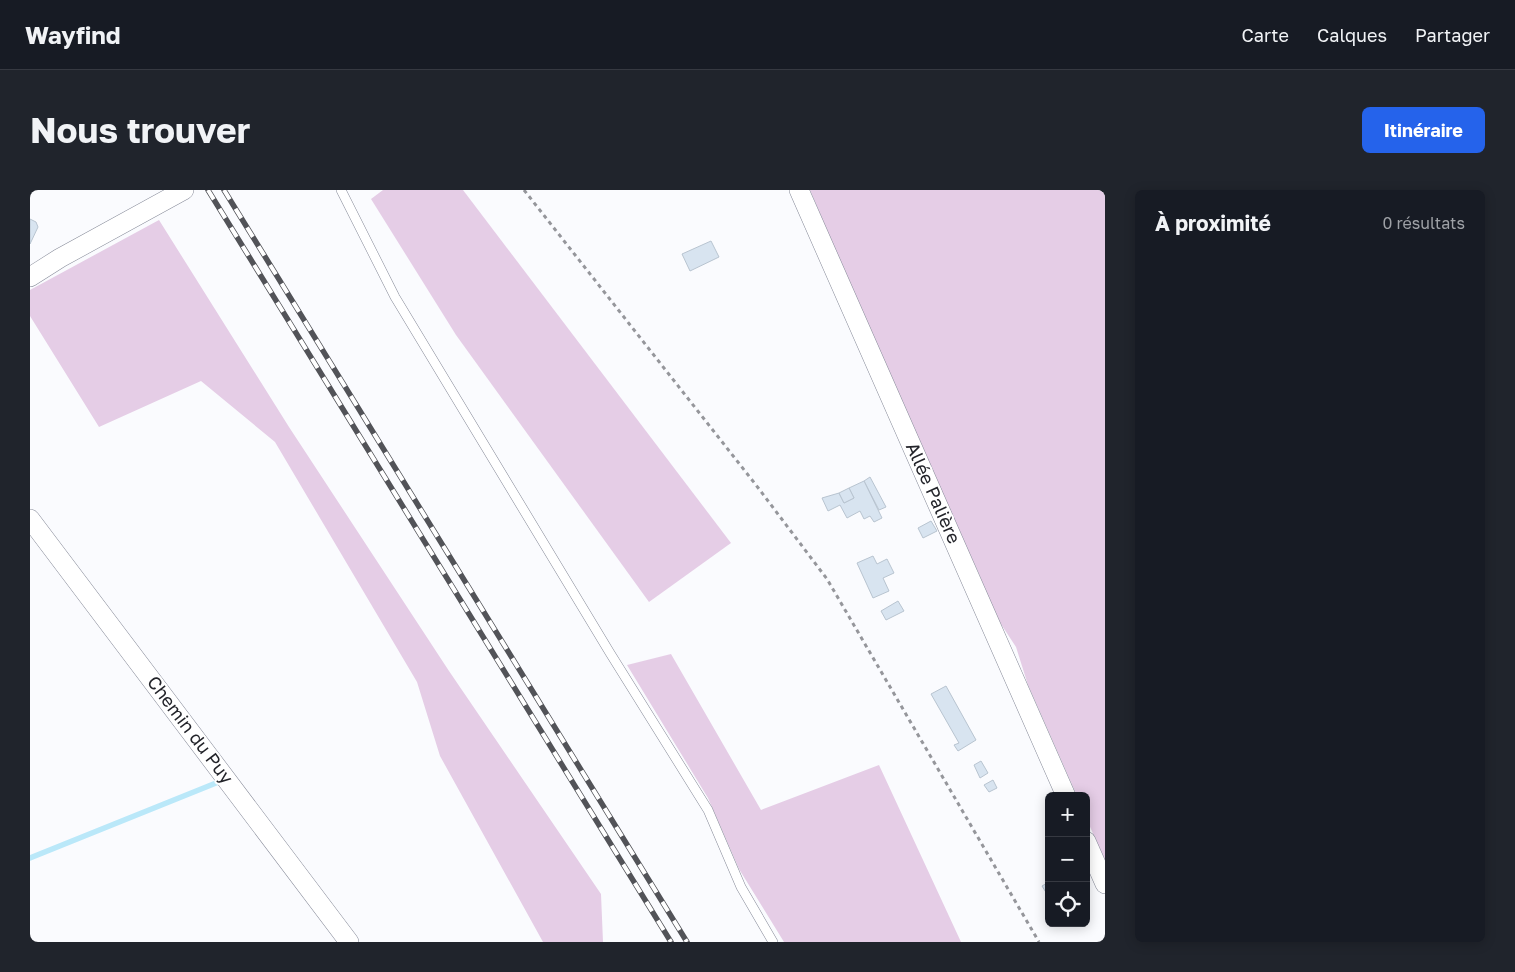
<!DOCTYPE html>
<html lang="fr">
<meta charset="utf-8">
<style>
:root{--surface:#171b24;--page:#20242c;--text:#f1f3f6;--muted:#9ea1a6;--line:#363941;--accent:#2563eb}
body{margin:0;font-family:"Golos Text",sans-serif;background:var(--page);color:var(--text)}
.controls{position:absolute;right:15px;bottom:15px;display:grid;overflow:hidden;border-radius:8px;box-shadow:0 2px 12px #0003}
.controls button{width:45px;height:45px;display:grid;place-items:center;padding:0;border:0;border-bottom:1px solid var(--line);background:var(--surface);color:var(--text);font:25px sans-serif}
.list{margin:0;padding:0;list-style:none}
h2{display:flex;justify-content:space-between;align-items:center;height:65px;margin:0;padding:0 20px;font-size:21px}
h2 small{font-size:16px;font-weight:400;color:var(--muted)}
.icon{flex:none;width:28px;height:28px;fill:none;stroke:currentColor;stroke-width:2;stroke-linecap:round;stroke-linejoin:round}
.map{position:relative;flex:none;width:1075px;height:752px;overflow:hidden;border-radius:8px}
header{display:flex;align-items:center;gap:30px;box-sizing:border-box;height:70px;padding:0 25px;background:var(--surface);border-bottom:1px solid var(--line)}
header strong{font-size:24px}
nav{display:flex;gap:28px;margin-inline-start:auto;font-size:18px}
.intro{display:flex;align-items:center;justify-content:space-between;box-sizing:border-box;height:120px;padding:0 30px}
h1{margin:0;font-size:35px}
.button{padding:12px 22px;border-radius:8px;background:var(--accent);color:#fff;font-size:18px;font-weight:700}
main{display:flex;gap:30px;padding:0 30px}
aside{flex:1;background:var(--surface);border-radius:8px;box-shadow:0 2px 12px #0003}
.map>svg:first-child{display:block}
.green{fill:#e5cde6}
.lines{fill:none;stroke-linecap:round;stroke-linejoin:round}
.stream{stroke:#bae8f9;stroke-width:5.5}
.building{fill:#d8e4f0;stroke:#b8c4d0}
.service-casing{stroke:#868a98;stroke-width:10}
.minor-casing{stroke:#868a98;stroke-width:20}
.path{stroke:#95969b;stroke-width:3;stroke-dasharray:4 4;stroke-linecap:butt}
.service{stroke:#fff;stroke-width:9}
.minor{stroke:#fff;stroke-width:19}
.rail-casing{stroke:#525358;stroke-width:5.5}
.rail{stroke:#fff;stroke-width:4;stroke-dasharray:11;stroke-linecap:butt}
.labels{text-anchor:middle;stroke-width:4;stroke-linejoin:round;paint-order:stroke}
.street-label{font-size:18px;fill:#23242a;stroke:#fff}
</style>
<header>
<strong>Wayfind</strong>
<nav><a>Carte</a><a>Calques</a><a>Partager</a></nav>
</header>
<div class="intro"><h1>Nous trouver</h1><a class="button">Itinéraire</a></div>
<main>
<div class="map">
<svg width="1075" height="752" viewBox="0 0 1075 752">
<rect width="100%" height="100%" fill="#fafbfe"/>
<!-- green -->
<g class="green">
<path d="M 353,0 L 433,0 L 701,353 L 619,412 L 426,145 L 341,9 Z"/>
<path d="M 780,0 L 1075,0 L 1075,670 L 1056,628 L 1056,606 L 1047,606 L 998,495 L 986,457 L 965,425 L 949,384 L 867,208 Z"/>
<path d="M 129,30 L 259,237 L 419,481 L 571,704 L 573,752 L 513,752 L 410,566 L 387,492 L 245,252 L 171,191 L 69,237 L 0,126 L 0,100 Z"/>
<path d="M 641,464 L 731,620 L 849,575 L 931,752 L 754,752 L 709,679 L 678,608 L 597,475 Z"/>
</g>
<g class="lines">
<!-- stream -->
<path class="stream" d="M 0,668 L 191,591"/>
</g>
<!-- building -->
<g class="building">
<path d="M 0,29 L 6,32 L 8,37 L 0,54 Z"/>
<path d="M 681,51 L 689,67 L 660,81 L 652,64 Z"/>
<path d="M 840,287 L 856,317 L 849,320 L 834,291 Z"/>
<path d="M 834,291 L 852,328 L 844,332 L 840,326 L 834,329 L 830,321 L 817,328 L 810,315 L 798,321 L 792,308 L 809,303 L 814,313 L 824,308 L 819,298 Z"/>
<path d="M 819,298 L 824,308 L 814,313 L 809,303 Z"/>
<path d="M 901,331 L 907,341 L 893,348 L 888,338 Z"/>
<path d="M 843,366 L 847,374 L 857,369 L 864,383 L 853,388 L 859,401 L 843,408 L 827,373 Z"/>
<path d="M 868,411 L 874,421 L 856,430 L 851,421 Z"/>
<path d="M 916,496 L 946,550 L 928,561 L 924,555 L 929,553 L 901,504 Z"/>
<path d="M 951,571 L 958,583 L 950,588 L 944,575 Z"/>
<path d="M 963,590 L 967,598 L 959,602 L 954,595 Z"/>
<path d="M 1019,692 L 1019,703 L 1017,704 L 1012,696 Z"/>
</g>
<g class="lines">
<defs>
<path id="service" d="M 311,0 L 365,107 L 580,463 L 678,620 L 711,697 L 743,752"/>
<g id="minor">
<path d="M 769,0 L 1036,606"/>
<path d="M 0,87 L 30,68 L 154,0"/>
<path d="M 0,329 L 319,752"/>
<path d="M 1056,651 L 1075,694"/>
</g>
</defs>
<!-- service casing -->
<use href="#service" class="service-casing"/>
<!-- minor casing -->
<use href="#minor" class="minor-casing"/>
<!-- path -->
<path class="path" d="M 494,0 L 726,295 L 797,389 L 1009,752"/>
<!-- service -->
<use href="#service" class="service"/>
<!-- minor -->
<use href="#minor" class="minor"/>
<defs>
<g id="rail">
<path d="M 178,0 L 641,752"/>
<path d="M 194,0 L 657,752"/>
</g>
</defs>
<!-- rail casing -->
<use href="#rail" class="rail-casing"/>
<!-- rail -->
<use href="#rail" class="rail"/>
</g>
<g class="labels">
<!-- street labels -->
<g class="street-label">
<text transform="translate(903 303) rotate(66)" y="6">Allée Palière</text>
<text transform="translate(160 540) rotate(53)" y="6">Chemin du Puy</text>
</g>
</g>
</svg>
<div class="controls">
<button>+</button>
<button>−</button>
<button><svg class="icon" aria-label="locate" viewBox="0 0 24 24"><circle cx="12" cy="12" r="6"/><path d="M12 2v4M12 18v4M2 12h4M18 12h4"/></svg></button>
</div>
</div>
<aside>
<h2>À proximité<small>0 résultats</small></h2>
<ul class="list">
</ul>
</aside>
</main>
